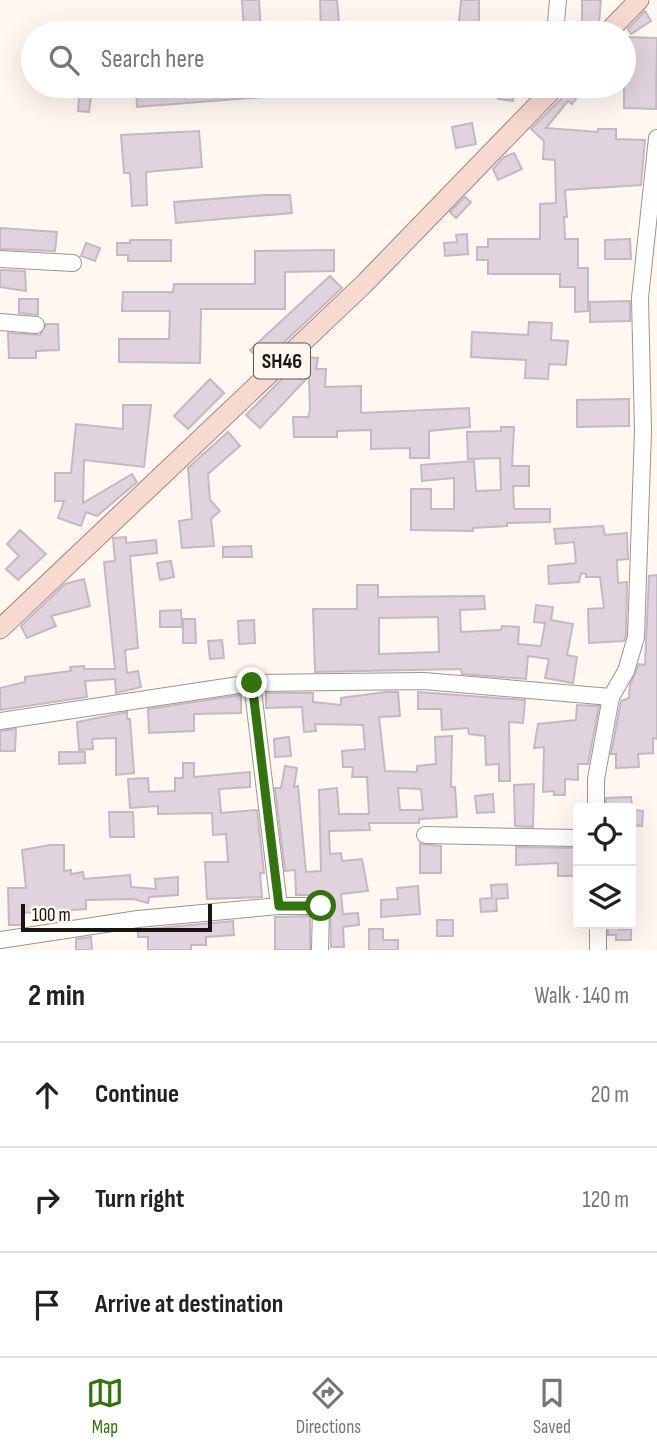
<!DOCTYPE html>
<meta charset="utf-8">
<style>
:root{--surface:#fff;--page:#f2f2f2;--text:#222;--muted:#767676;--line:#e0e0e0;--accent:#32730e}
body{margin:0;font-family:"Sofia Sans Condensed",sans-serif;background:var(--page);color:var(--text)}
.controls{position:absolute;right:21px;bottom:21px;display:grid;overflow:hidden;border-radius:7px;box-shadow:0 7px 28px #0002}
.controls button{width:63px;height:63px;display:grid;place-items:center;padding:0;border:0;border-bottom:2px solid var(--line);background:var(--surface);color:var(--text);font:35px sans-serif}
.scale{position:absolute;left:21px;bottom:18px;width:191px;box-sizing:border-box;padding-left:7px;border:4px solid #191511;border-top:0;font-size:19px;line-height:24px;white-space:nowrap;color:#191511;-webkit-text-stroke:5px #fff7f0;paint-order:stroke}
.stop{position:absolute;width:21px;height:21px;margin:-16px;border:5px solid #32730e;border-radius:50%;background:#fff}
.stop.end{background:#32730e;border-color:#fff;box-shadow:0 2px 7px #0008}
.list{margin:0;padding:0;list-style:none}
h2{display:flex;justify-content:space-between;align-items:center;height:91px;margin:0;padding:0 28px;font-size:30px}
h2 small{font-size:23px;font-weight:400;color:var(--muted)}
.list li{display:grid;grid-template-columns:46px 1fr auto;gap:21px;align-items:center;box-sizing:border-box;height:105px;padding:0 28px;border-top:2px solid var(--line)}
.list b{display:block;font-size:26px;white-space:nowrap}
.list em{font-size:23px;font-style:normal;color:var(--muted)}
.icon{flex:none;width:38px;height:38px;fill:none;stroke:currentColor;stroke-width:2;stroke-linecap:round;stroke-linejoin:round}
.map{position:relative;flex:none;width:657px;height:950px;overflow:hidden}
.search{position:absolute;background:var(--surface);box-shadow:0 7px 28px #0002;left:21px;right:21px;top:21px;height:77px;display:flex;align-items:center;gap:18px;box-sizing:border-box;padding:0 24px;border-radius:38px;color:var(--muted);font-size:26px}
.sheet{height:406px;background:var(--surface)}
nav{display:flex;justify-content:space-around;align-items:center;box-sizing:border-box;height:98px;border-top:2px solid var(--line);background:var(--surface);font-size:19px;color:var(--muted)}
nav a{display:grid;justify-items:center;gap:4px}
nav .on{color:var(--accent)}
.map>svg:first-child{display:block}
.building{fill:#e1d3dd;stroke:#c5b8c2;stroke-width:2;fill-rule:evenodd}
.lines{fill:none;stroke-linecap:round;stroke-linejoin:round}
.minor-casing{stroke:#9f948a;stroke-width:18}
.major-casing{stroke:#a58479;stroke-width:21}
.minor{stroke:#fff;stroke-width:16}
.major{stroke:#f6d9d0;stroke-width:19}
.route{stroke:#32730e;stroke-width:9}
.labels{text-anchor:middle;stroke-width:7;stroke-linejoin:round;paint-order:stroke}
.shield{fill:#fff7f0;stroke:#5e5954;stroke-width:2}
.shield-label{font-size:21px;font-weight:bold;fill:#191511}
</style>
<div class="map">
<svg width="657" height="950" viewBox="0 0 657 950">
<rect width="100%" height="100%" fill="#fff7f0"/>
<!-- building -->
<g class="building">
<path d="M 242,0 L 259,0 L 261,33 L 244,33 Z"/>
<path d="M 320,0 L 337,0 L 340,33 L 321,33 Z"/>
<path d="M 461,0 L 479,0 L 479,33 L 458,33 Z"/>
<path d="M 582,0 L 601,0 L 599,23 L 582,23 Z"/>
<path d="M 645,11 L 651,21 L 631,34 L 628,29 Z"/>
<path d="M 624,37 L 657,38 L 656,109 L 624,108 Z"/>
<path d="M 136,86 L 300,86 L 301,94 L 137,107 Z"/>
<path d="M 500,86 L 515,86 L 513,101 L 498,99 Z"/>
<path d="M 568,86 L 585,86 L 572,104 L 568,101 L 546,128 L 598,132 L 598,129 L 616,129 L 616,139 L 645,140 L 641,185 L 565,190 L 567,217 L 564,217 L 565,239 L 578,239 L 578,268 L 588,268 L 588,311 L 575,312 L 575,287 L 560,287 L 560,274 L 488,274 L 488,260 L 477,260 L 477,247 L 488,247 L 488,239 L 540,239 L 540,204 L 556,203 L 555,160 L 543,159 L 544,141 L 531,129 L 565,95 Z"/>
<path d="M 80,87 L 92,88 L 89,112 L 78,111 Z"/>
<path d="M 472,123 L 476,144 L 456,148 L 452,127 Z"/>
<path d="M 199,131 L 202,167 L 146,172 L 147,205 L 132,206 L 130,173 L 124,173 L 121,135 Z"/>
<path d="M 514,153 L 522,169 L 498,180 L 493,169 L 504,157 Z"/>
<path d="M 264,195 L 290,195 L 292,213 L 176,223 L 174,202 Z"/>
<path d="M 465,197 L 471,202 L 456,218 L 450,212 Z"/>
<path d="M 0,228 L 57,232 L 55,251 L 0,249 Z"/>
<path d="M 467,234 L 468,254 L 445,256 L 444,243 L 457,242 L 456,235 Z"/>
<path d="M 630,239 L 631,259 L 605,259 L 605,240 Z"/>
<path d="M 130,240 L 171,240 L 171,261 L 128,261 L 128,255 L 117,255 L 117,243 L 130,243 Z"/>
<path d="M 86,243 L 100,248 L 95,261 L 81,256 Z"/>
<path d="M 334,250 L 334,271 L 285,272 L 285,309 L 201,309 L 200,363 L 119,362 L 119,339 L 169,339 L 170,311 L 122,311 L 123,292 L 173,292 L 174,284 L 255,284 L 255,251 Z"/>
<path d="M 0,270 L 25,271 L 26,291 L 0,287 Z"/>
<path d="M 330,276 L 342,288 L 262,363 L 250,350 Z"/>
<path d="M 19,299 L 38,299 L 38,315 L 19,313 Z"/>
<path d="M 630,301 L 630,321 L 590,322 L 590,302 Z"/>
<path d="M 529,322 L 552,323 L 551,340 L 568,341 L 566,365 L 549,364 L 548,379 L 525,378 L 526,360 L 471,357 L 472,332 L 528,335 Z"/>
<path d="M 46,324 L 58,324 L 59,350 L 36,351 L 36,358 L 9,358 L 8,333 L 40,335 Z"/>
<path d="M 304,357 L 318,358 L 316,369 L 326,369 L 325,387 L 361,386 L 361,413 L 469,408 L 470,427 L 429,431 L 429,458 L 410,458 L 410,448 L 371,449 L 371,430 L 337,431 L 337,437 L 294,437 L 293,417 L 308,417 L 310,410 L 309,376 L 260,428 L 246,415 L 291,370 L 301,379 L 301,361 Z"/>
<path d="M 210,379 L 224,393 L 188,429 L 174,416 Z"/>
<path d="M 629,399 L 629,426 L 577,427 L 577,400 Z"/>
<path d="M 123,405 L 151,405 L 144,467 L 84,460 L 83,503 L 132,474 L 137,482 L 97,516 L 86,512 L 81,526 L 58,518 L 64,501 L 55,501 L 55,473 L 71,473 L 76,424 L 123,429 Z"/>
<path d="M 501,427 L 514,427 L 512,466 L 529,466 L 529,486 L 513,486 L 514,509 L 550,509 L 550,522 L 507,523 L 507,526 L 473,528 L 473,531 L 411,530 L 411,489 L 431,489 L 431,509 L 454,509 L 454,478 L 422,481 L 421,465 L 474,461 L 476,491 L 501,490 L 500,458 L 468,459 L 467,432 L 501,431 Z"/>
<path d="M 228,432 L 240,446 L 208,474 L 210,500 L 220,511 L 211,519 L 214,546 L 182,548 L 179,521 L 192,519 L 188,468 Z"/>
<path d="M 603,526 L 605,535 L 627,533 L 628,559 L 617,560 L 618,583 L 627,582 L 626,635 L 624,641 L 589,643 L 588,609 L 604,608 L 600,577 L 586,577 L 586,574 L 581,573 L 579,582 L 549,584 L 548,566 L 576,563 L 574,542 L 556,544 L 554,529 Z"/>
<path d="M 20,530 L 46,554 L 18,580 L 6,569 L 19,556 L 7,544 Z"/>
<path d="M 126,537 L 126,543 L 156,540 L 157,553 L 130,556 L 138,648 L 125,650 L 127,673 L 138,671 L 141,687 L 116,693 L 115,679 L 85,681 L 87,697 L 0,710 L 0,688 L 25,682 L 25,677 L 71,671 L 70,667 L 84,666 L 84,669 L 115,669 L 104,562 L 115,561 L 113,538 Z"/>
<path d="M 251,546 L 252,557 L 223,557 L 223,547 Z"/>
<path d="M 171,561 L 174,577 L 160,580 L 157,563 Z"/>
<path d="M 657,575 L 657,739 L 653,738 L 653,753 L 638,754 L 639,767 L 616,768 L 616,754 L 611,754 L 621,701 L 629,698 L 630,685 L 639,664 L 645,665 L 649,576 Z"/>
<path d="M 84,579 L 90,606 L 51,616 L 56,626 L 27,638 L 21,626 L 65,584 Z"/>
<path d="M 357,585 L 378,585 L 378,597 L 484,596 L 485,609 L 460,610 L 461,632 L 501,630 L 502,626 L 519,627 L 518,644 L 541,646 L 545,623 L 534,622 L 536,605 L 553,607 L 551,620 L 573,624 L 567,655 L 577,657 L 573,683 L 545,678 L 549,659 L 528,656 L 526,679 L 462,674 L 461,669 L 315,672 L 313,609 L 357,609 ZM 438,617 L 439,652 L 379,654 L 379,618 Z"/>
<path d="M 181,610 L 182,627 L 160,627 L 160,611 Z"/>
<path d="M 183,619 L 195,619 L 196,643 L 183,643 Z"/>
<path d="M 254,620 L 255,643 L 239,644 L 238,621 Z"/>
<path d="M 222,640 L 224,658 L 210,659 L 208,641 Z"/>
<path d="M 386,692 L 398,692 L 400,716 L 379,717 L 385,771 L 417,772 L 417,766 L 436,764 L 435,737 L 452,736 L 451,787 L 455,787 L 457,817 L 419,819 L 419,823 L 369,823 L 370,830 L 329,831 L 330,854 L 341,853 L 342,861 L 362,859 L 368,891 L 341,894 L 343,914 L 358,913 L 359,925 L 343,927 L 344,947 L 331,947 L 330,900 L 321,895 L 296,895 L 295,870 L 285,871 L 275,788 L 281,788 L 285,766 L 297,768 L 294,787 L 298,786 L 306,872 L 321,871 L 319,790 L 337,788 L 339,814 L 369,814 L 367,777 L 352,777 L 353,767 L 343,767 L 342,751 L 365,749 L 363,725 L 315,724 L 316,731 L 304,732 L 302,707 L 266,708 L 266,693 L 313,693 L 313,702 L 341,705 L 341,698 ZM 398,788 L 421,789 L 423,810 L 400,810 Z"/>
<path d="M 418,692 L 525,700 L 523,723 L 509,722 L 510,781 L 499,781 L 499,764 L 486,765 L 485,736 L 469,734 L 468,728 L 442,730 L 441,709 L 418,709 Z"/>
<path d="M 241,695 L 241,713 L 194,714 L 194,731 L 149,733 L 148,709 Z"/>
<path d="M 577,705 L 599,706 L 588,764 L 578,764 L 578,780 L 565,779 L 565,795 L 554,795 L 554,791 L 543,792 L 544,747 L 534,748 L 538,724 L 576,720 Z"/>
<path d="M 127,712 L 127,719 L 130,719 L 134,773 L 116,775 L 116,738 L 92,739 L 93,749 L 79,750 L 77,722 Z"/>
<path d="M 16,729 L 15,751 L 0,751 L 0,731 Z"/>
<path d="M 289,737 L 291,756 L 275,757 L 274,739 Z"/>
<path d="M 59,752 L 85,752 L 85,763 L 59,764 Z"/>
<path d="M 183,763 L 194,763 L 194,777 L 250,772 L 250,787 L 219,789 L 221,813 L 257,810 L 264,873 L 260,873 L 262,897 L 207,899 L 205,862 L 228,862 L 226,834 L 213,835 L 212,813 L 158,814 L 158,806 L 130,808 L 128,779 L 148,778 L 149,792 L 175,791 L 175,778 L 183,778 Z"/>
<path d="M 534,784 L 533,827 L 515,826 L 514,785 Z"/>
<path d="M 493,794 L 494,812 L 477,813 L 475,796 Z"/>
<path d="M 631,797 L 632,808 L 606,808 L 606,798 Z"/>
<path d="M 633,810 L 643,811 L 642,826 L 631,825 Z"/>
<path d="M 109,812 L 133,812 L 134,837 L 110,837 Z"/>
<path d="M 420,844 L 441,846 L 441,873 L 420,873 Z"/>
<path d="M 50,845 L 64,845 L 64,871 L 71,870 L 71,874 L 83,872 L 84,879 L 130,875 L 131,887 L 156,889 L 155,879 L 178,877 L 178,895 L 149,897 L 148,903 L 133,899 L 86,900 L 86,909 L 71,910 L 71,914 L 56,914 L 56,910 L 23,913 L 23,925 L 9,925 L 8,888 L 26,888 L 22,850 Z"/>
<path d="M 516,847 L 574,848 L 574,876 L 558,876 L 558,863 L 516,865 Z"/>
<path d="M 507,884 L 508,898 L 496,899 L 497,911 L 481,912 L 480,899 L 492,898 L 491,885 Z"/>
<path d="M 418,886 L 420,914 L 381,917 L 381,900 L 398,899 L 397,888 Z"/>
<path d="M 310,916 L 310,950 L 275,950 L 275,917 Z"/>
<rect x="437" y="920" width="16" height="16"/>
<path d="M 233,921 L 234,935 L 206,937 L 206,945 L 191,945 L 191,950 L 148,950 L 148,937 L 138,937 L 138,930 Z"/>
<path d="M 608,924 L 619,924 L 619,930 L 631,929 L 631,940 L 616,940 L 616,935 L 608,935 Z"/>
<path d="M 369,929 L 383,929 L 383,940 L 398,940 L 398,950 L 369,950 Z"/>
<path d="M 91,937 L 92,950 L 76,950 L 76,939 Z"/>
</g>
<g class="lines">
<defs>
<g id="minor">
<path d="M 555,33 L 558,0"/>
<path d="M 0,259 L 73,263"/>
<path d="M 0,322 L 36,325"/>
<path d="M 0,721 L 252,683 L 424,681 L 611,697"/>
<path d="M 596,808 L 596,779 L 611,697 L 626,671 L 636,637 L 643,431 L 640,298 L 657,138"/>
<path d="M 425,835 L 578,838"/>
<path d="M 279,906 L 321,906 L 320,950"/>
<path d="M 598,924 L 598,950"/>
<path d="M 0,940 L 138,919 L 279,906 L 252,683"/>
</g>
<g id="major">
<path d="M 607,33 L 639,0"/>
<path d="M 0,629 L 364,284 L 556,86"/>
</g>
</defs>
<!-- minor casing -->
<use href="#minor" class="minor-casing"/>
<!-- major casing -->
<use href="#major" class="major-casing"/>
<!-- minor -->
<use href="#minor" class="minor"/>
<!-- major -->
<use href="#major" class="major"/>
</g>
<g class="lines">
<!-- route -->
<path class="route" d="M 252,683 L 279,906 L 321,906"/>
</g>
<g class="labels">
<!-- shield labels -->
<rect class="shield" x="254" y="343.5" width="56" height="35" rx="5"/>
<g class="shield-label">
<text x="282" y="368">SH46</text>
</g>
</g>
</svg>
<div class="controls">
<button><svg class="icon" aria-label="locate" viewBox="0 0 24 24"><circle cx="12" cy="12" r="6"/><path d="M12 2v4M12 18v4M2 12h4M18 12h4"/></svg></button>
<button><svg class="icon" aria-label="layers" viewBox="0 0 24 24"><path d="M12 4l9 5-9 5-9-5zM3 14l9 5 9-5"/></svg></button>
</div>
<div class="scale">100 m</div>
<div class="stop" style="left:321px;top:906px"></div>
<div class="stop end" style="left:252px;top:683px"></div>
<div class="search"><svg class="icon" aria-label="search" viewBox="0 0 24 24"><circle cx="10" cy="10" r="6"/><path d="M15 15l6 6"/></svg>Search here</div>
</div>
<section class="sheet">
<h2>2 min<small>Walk · 140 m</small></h2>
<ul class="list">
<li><svg class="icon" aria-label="ahead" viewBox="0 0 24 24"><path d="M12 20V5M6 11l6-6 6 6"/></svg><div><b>Continue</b></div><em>20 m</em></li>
<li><svg class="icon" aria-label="right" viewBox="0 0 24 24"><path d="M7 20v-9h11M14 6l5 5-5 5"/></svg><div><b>Turn right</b></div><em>120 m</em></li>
<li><svg class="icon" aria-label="arrive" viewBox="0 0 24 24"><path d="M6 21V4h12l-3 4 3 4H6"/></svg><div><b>Arrive at destination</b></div></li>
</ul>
</section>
<nav>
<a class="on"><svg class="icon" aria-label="map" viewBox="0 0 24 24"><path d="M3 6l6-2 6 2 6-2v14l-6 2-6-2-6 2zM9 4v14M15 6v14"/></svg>Map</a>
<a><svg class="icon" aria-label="directions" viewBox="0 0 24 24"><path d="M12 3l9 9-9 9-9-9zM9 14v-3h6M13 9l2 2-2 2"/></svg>Directions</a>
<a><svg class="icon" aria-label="saved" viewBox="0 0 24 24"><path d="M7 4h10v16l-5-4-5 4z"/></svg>Saved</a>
</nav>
